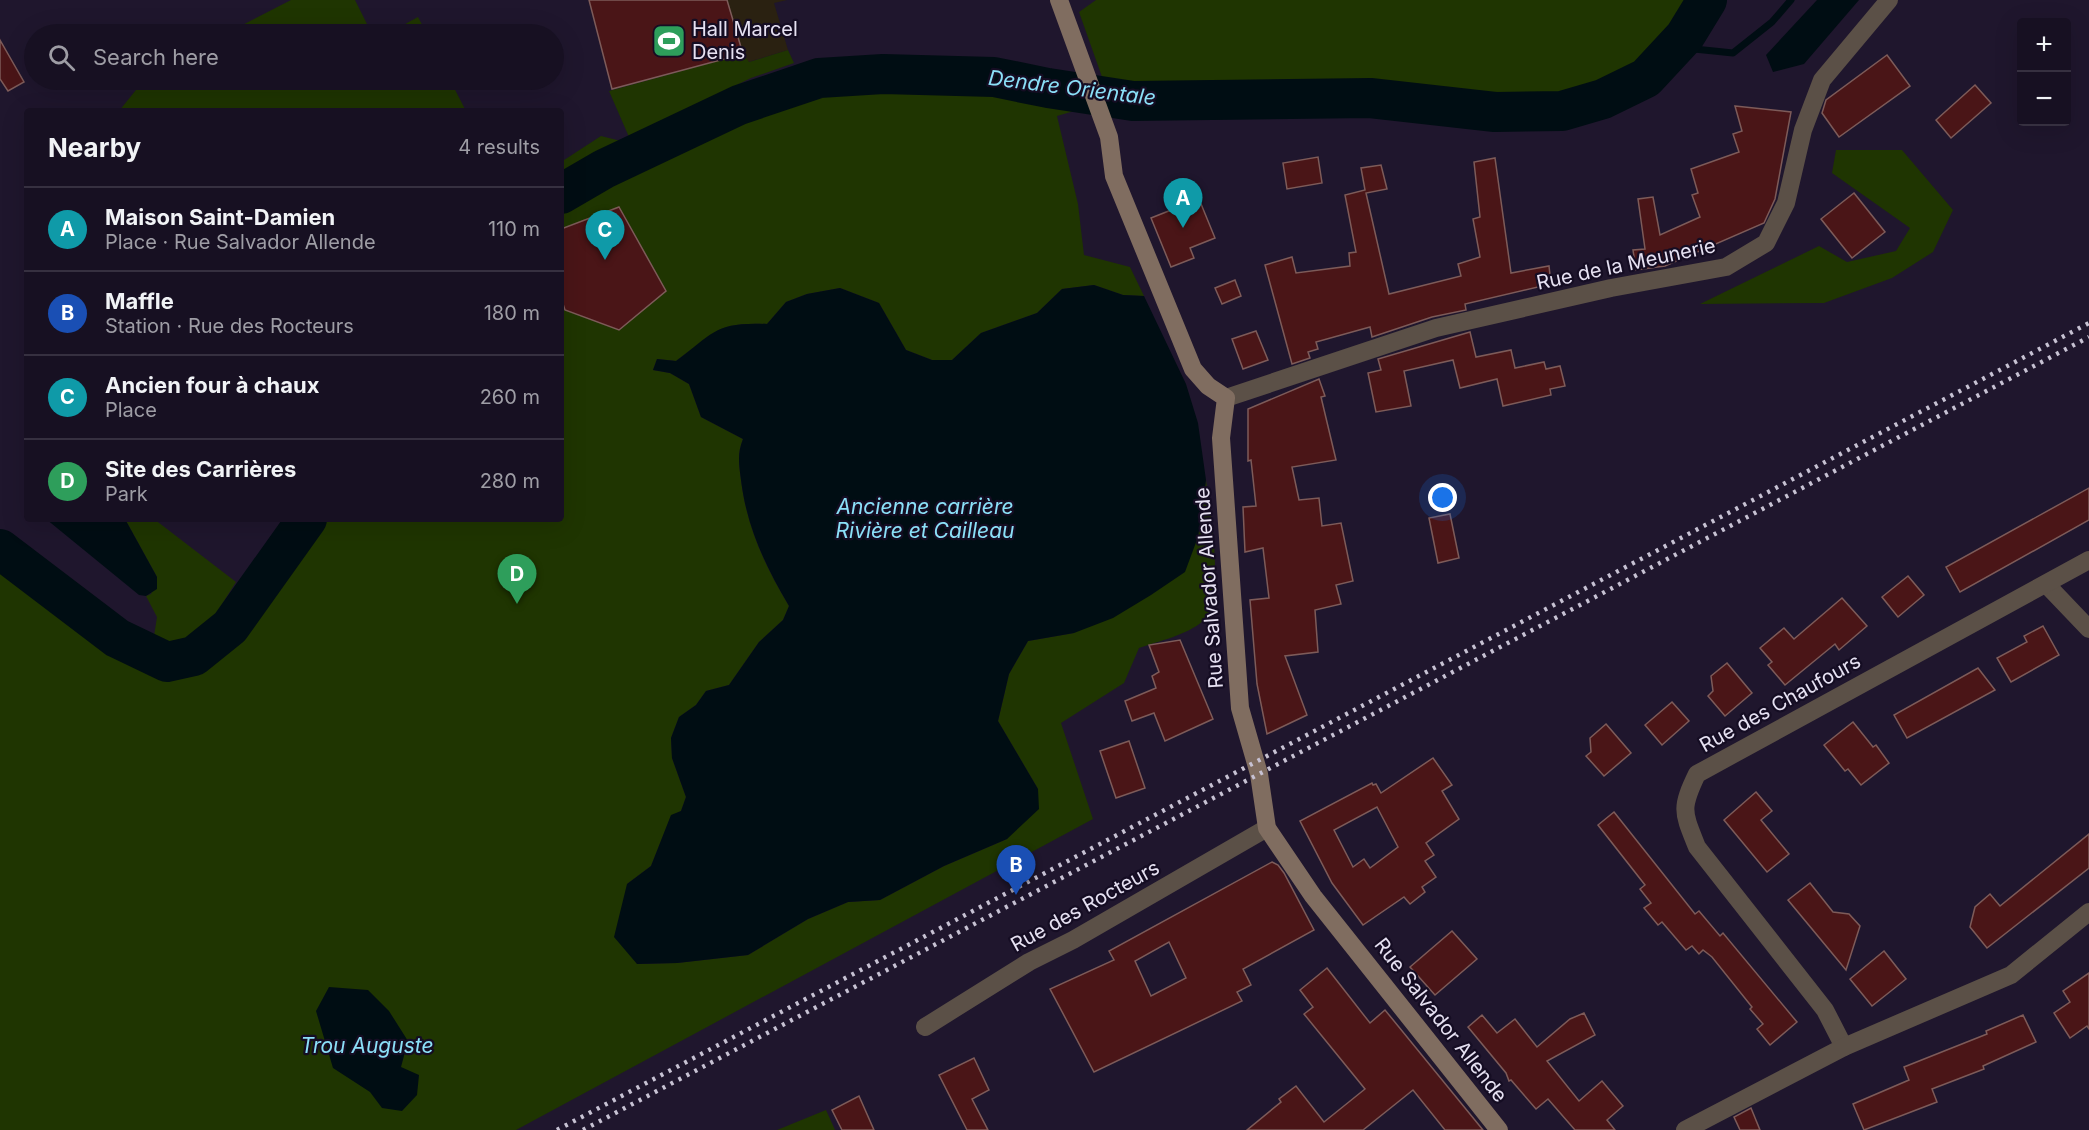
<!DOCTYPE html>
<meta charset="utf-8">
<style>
:root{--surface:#171022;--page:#20192a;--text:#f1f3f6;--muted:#9e9da5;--line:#363040;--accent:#ea580c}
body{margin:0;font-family:Inter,sans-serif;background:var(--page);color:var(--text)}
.controls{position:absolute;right:18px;top:18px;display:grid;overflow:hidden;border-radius:6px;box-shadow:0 6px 24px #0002}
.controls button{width:54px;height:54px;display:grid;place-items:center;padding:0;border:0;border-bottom:2px solid var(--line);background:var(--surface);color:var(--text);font:30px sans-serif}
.you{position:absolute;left:1443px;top:498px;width:21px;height:21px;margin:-15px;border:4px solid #fff;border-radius:50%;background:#1a73e8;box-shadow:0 0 0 9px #1a73e833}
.badge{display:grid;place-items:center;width:39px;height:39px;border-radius:50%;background:var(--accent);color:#fff;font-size:20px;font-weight:700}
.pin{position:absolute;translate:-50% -50px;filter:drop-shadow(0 2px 3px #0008)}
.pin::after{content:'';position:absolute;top:32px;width:21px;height:18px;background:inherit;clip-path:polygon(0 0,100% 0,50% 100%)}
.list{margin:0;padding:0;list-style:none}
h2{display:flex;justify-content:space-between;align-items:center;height:78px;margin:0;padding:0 24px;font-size:26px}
h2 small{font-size:20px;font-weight:400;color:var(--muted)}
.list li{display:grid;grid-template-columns:39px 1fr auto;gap:18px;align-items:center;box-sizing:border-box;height:84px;padding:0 24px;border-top:2px solid var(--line)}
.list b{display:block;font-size:22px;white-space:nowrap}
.list p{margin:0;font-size:20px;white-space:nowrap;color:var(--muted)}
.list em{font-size:20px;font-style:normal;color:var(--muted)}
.icon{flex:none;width:33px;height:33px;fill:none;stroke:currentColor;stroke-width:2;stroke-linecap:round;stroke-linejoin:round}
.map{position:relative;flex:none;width:2089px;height:1130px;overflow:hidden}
.search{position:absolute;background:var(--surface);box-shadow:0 6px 24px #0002;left:24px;top:24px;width:540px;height:66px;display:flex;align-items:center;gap:15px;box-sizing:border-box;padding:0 21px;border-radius:33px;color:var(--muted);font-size:22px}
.panel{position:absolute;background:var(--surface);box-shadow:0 6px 24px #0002;left:24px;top:108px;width:540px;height:414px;border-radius:6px}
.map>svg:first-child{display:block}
.education{fill:#2a2111}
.green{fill:#1f3501}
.water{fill:#000d13}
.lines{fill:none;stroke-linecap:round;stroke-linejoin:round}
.stream{stroke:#000d13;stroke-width:7}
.river{stroke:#000d13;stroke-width:40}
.building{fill:#4a1517;stroke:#7d5b59;stroke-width:1.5;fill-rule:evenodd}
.street{stroke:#5b5047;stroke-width:18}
.secondary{stroke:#806d60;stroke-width:18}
.rail{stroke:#c7c2d3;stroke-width:4.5;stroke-dasharray:3 6;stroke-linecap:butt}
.labels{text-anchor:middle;stroke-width:4.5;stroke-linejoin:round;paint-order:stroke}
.poi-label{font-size:20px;fill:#e6e1f2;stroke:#150d23;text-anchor:start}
.street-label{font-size:20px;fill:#e6e1f2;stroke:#150d23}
.water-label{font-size:21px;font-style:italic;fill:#8be0f8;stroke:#150d23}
</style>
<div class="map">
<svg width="2089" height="1130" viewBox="0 0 2089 1130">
<rect width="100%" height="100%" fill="#1f162d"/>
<!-- education -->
<path class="education" d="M 727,0 L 787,0 L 774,3 L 788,50 L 748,62 L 743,54 Z"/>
<!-- green -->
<g class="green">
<path d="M 291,0 L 355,0 L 372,34 L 225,34 Z"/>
<path d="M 1096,0 L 1707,0 L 1685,36 L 1646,78 L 1603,99 L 1562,111 L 1495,112 L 1370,98 L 1107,91 L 1079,12 Z"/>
<path d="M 418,17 L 427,34 L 387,34 Z"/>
<path d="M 788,50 L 794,63 L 751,78 L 629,137 L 609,91 L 743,54 L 749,62 Z"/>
<path d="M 883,74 L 994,77 L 1070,92 L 1081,109 L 1057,116 L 1078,204 L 1084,255 L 1130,267 L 1144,296 L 1123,295 L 1094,285 L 1062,289 L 1037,313 L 981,333 L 952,360 L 932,360 L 906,350 L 879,303 L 840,288 L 807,294 L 786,302 L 767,324 C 715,322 715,333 676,361 L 657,359 L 653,370 L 670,373 L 689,384 L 701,417 L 743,439 C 737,454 739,464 741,480 C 747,528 765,566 789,606 L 783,620 L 759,642 L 729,685 L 706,691 L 696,705 L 679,717 L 671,738 L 672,758 L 686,797 L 681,811 L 671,816 L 651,866 L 627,884 L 637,964 L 677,963 L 748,955 L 808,919 L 848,902 L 880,900 L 944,866 L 1007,839 L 1038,789 L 998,721 L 1009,674 L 1028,641 L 1074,633 L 1198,537 L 1206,480 C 1210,508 1226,602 1203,621 C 1187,635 1159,641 1139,648 L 1124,683 L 1061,723 L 1093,819 L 516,1130 L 0,1130 L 0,549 L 117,638 L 168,662 L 194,656 L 230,627 L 307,519 L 561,519 L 561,162 L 601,136 L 649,148 L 739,105 L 819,78 Z"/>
<path d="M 144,80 L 450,80 L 466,111 L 119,111 Z"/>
<path d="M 1836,150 L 1902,150 L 1953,210 L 1933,252 L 1892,278 L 1824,303 L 1700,304 L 1819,246 L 1847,262 L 1896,251 L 1910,228 L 1832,173 Z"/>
<path d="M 125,519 L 154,519 L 236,582 L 210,623 L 184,651 L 158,650 L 154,636 L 157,617 L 146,596 L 151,594 L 157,577 Z"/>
<path d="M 826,1110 L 835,1130 L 777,1130 Z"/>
</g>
<!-- water -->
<g class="water">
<path d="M 1817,0 L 1859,0 L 1804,64 L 1773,72 L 1766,55 Z"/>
<path d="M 1094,285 L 1123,295 L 1144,296 L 1186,384 L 1198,423 L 1206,480 L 1198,537 L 1185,572 L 1151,595 L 1113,618 L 1074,633 L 1028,641 L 1009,674 L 998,721 L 1038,789 L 1039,809 L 1007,839 L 944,866 L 880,900 L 848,902 L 808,919 L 748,955 L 677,963 L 637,964 L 614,937 L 627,884 L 651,866 L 671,815 L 681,811 L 686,797 L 672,758 L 671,738 L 679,717 L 696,705 L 706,691 L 729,685 L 759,642 L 783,620 L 789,606 C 765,565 747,528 741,480 C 739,464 737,454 743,439 L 701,417 L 689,384 L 670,373 L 653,370 L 657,359 L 676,361 C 715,332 715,322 767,324 L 786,302 L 807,294 L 840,288 L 879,303 L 906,350 L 932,360 L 952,360 L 981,333 L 1037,313 L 1062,289 Z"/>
<path d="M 46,519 L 125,519 L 157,577 L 157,589 L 146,596 L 139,595 Z"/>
<path d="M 329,987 L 368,990 L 389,1011 L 408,1041 L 401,1067 L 419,1075 L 417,1095 L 402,1111 L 382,1108 L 370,1092 L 333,1068 L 316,1011 Z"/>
</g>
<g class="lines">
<!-- stream -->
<path class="stream" d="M 1675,47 L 1733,53 L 1772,22 L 1791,0"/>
<!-- river -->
<g class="river">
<path d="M 561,194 L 604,169 L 739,105 L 819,78 L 883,74 L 994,77 L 1048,88 L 1133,101 L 1370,98 L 1495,112 L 1562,111 L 1603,99 L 1646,78 L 1685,36 L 1707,0"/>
<path d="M 0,549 L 117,638 L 167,662 L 194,656 L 230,627 L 307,519"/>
</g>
</g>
<!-- building -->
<g class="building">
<path d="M 589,0 L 727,0 L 743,54 L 612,89 Z"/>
<path d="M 0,40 L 24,82 L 8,91 L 0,79 Z"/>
<path d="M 1887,55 L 1910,86 L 1839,137 L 1822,113 L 1826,100 Z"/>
<path d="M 1975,85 L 1991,103 L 1951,138 L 1936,120 Z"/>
<path d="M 1735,106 L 1791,112 L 1775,199 L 1764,223 L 1665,266 L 1636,270 L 1633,250 L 1645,249 L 1638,199 L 1653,197 L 1660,235 L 1700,217 L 1692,195 L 1698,193 L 1691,169 L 1739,152 L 1733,134 L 1742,131 Z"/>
<path d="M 1318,157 L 1322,183 L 1287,189 L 1283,163 Z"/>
<path d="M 1495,158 L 1511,273 L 1549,266 L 1551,284 L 1465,304 L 1466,310 L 1432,317 L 1372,337 L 1370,327 L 1316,342 L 1318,349 L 1308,352 L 1310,358 L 1292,364 L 1265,265 L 1292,257 L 1296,273 L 1350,266 L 1349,253 L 1356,252 L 1345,195 L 1365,190 L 1361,168 L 1381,165 L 1387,189 L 1366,193 L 1389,294 L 1461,276 L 1458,264 L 1480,257 L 1473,219 L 1480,217 L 1474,162 Z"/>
<path d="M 1854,193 L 1885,232 L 1852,258 L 1821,219 Z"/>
<path d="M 1199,199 L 1215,238 L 1190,248 L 1194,258 L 1171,267 L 1151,218 Z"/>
<path d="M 619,207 L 666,291 L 619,330 L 565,310 L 561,298 L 561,229 Z"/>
<path d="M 1235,280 L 1241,296 L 1222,304 L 1215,288 Z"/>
<path d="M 1256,331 L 1268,360 L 1243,369 L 1232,339 Z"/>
<path d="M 1470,332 L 1476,357 L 1511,350 L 1515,368 L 1544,362 L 1546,369 L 1560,366 L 1565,386 L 1550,389 L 1551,395 L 1503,406 L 1497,379 L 1460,388 L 1453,360 L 1404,371 L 1411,406 L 1376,412 L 1368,373 L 1381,370 L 1378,359 Z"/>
<path d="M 1319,379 L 1325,396 L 1321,397 L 1336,460 L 1292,467 L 1299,500 L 1319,498 L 1322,526 L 1341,523 L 1353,581 L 1336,585 L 1341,604 L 1315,610 L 1318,652 L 1285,656 L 1307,715 L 1267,734 L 1257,684 L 1250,600 L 1269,598 L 1263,548 L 1245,552 L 1243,507 L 1256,506 L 1251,460 L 1248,461 L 1248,409 Z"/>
<path d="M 2089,488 L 2089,520 L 1960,592 L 1946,567 Z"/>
<path d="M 1450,514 L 1459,558 L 1438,563 L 1429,518 Z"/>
<path d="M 1908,576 L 1924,595 L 1898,617 L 1882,597 Z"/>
<path d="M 1842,598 L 1867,626 L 1839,650 L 1835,644 L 1785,685 L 1768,665 L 1772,662 L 1760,648 L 1784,628 L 1794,639 Z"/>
<path d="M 2043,626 L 2059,655 L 2011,682 L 1997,658 L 2027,642 L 2024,636 Z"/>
<path d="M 1180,640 L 1213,719 L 1165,741 L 1154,713 L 1132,721 L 1125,701 L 1156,688 L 1152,676 L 1159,672 L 1149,645 Z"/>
<path d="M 1727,663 L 1752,693 L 1725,716 L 1708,696 L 1713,691 L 1711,676 Z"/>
<path d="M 1978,668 L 1995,690 L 1907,738 L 1894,715 Z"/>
<path d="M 1672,702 L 1689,721 L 1662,745 L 1645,725 Z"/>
<path d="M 1853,722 L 1873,747 L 1876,745 L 1889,763 L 1861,785 L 1848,769 L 1845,771 L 1824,745 Z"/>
<path d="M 1606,724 L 1631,753 L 1604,776 L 1586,756 L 1591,752 L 1590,738 Z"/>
<path d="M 1129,741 L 1145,788 L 1116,798 L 1100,751 Z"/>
<path d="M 1433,758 L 1452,785 L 1442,791 L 1459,819 L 1426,843 L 1434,855 L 1425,861 L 1436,877 L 1422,887 L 1425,892 L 1410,904 L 1404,897 L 1363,925 L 1332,883 L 1300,821 L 1372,783 L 1373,785 L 1376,784 L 1381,793 ZM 1377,807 L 1398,847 L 1370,868 L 1364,859 L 1353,867 L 1334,830 Z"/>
<path d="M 1756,792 L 1772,811 L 1761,820 L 1789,854 L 1767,872 L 1724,820 Z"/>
<path d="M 1614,812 L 1695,914 L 1699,911 L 1720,936 L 1723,933 L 1797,1022 L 1770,1045 L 1757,1029 L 1763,1024 L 1750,1009 L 1752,1007 L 1712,957 L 1703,950 L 1699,954 L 1692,946 L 1686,950 L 1662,922 L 1658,925 L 1644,908 L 1651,903 L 1640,889 L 1645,885 L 1598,825 Z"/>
<path d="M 2089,834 L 2089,868 L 1987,948 L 1970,927 L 1975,907 L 1990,894 L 2000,906 Z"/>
<path d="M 1272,862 L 1278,865 L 1284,873 L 1314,930 L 1243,969 L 1251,985 L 1237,992 L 1242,1001 L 1094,1072 L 1050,989 L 1114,960 L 1109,951 ZM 1169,942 L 1186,978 L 1151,996 L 1135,961 Z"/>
<path d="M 1810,883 L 1833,912 L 1849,914 L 1860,926 L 1846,970 L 1788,900 Z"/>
<path d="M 1452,931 L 1477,959 L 1435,995 L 1410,967 Z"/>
<path d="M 1884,951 L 1906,979 L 1872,1006 L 1850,979 Z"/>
<path d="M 1327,968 L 1370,1023 L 1385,1010 L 1483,1130 L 1445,1130 L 1413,1090 L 1363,1130 L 1247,1130 L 1281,1102 L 1279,1099 L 1296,1086 L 1324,1122 L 1365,1089 L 1304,1014 L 1313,1007 L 1300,990 Z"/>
<path d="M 2089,973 L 2089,1029 L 2087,1026 L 2070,1038 L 2054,1013 L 2070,1002 L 2063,991 Z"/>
<path d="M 1584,1013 L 1595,1035 L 1547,1061 L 1579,1101 L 1602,1081 L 1623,1106 L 1607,1120 L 1615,1130 L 1575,1130 L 1548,1099 L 1536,1109 L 1511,1080 L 1509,1081 L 1506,1073 L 1468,1027 L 1482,1015 L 1497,1033 L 1515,1019 L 1537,1047 L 1570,1019 Z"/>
<path d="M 2023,1015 L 2036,1042 L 1983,1066 L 1984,1069 L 1932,1089 L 1937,1102 L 1864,1130 L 1853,1104 L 1909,1080 L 1904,1067 L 1987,1034 L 1986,1031 Z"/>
<path d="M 974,1058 L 989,1090 L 972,1099 L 988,1130 L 967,1130 L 939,1075 Z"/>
<path d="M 859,1096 L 874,1130 L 842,1130 L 832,1110 Z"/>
<path d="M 1751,1108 L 1760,1130 L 1740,1130 L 1734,1117 Z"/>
</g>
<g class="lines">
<!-- street -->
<g class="street">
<path d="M 1226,398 L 1436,328 L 1611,288 L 1726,267 L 1766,243 L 1786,203 L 1803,130 L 1822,80 L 1889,0"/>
<path d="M 2046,584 L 2089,629"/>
<path d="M 925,1027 L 1029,962 L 1073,940 L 1267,828"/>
<path d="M 1844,1047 L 1825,1010 L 1697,847 C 1683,812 1680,809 1697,774 L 2089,560"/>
<path d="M 1685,1130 L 1844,1047 L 2011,975 L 2089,912"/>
</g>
<!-- secondary -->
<path class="secondary" d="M 1059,0 L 1109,137 L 1114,176 L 1193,369 L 1208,386 L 1226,398 L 1221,438 L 1240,708 L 1259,774 L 1267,828 L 1313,896 L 1499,1130"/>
<!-- rail -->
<g class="rail">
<path d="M 557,1130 L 2089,323"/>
<path d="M 583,1130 L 2089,337"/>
</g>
</g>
<!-- icons -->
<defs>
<symbol id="stadium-square" viewBox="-11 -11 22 22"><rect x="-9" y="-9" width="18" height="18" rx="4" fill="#2e9e5b" stroke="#150d23"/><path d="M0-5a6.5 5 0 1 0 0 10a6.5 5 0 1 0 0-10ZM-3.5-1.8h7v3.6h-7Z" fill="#fff"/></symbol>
</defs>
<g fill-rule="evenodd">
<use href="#stadium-square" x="650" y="22" width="38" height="38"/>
</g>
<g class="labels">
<!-- poi labels -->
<g class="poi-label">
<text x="692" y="36">Hall Marcel<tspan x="692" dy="23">Denis</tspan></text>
</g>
<!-- street labels -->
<g class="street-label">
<text transform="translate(1626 264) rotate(-12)" y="7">Rue de la Meunerie</text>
<text transform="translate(1209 588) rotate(-94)" y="7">Rue Salvador Allende</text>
<text transform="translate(1780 703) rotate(-29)" y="7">Rue des Chaufours</text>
<text transform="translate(1085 906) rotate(-29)" y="7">Rue des Rocteurs</text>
<text transform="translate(1441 1020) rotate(52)" y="7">Rue Salvador Allende</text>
</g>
<!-- water labels -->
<g class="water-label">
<text transform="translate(1072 88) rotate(7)" y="7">Dendre Orientale</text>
<text x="925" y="514">Ancienne carrière<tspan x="925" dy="24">Rivière et Cailleau</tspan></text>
<text x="367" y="1053">Trou Auguste</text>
</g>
</g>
</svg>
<div class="controls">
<button>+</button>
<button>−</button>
</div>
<div class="you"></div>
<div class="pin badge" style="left:1183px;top:228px;background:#0f9aa8">A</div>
<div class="pin badge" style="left:1016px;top:895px;background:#1a4fb4">B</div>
<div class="pin badge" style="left:605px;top:260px;background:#0f9aa8">C</div>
<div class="pin badge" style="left:517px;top:604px;background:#2e9e5b">D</div>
<div class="search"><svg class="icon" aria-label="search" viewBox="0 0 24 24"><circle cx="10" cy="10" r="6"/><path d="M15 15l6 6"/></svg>Search here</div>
<section class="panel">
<h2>Nearby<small>4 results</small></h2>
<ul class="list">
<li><span class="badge" style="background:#0f9aa8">A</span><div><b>Maison Saint-Damien</b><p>Place · Rue Salvador Allende</p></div><em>110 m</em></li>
<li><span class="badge" style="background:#1a4fb4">B</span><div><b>Maffle</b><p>Station · Rue des Rocteurs</p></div><em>180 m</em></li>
<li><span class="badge" style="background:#0f9aa8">C</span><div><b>Ancien four à chaux</b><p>Place</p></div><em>260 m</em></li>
<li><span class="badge" style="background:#2e9e5b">D</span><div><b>Site des Carrières</b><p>Park</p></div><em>280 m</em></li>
</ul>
</section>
</div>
